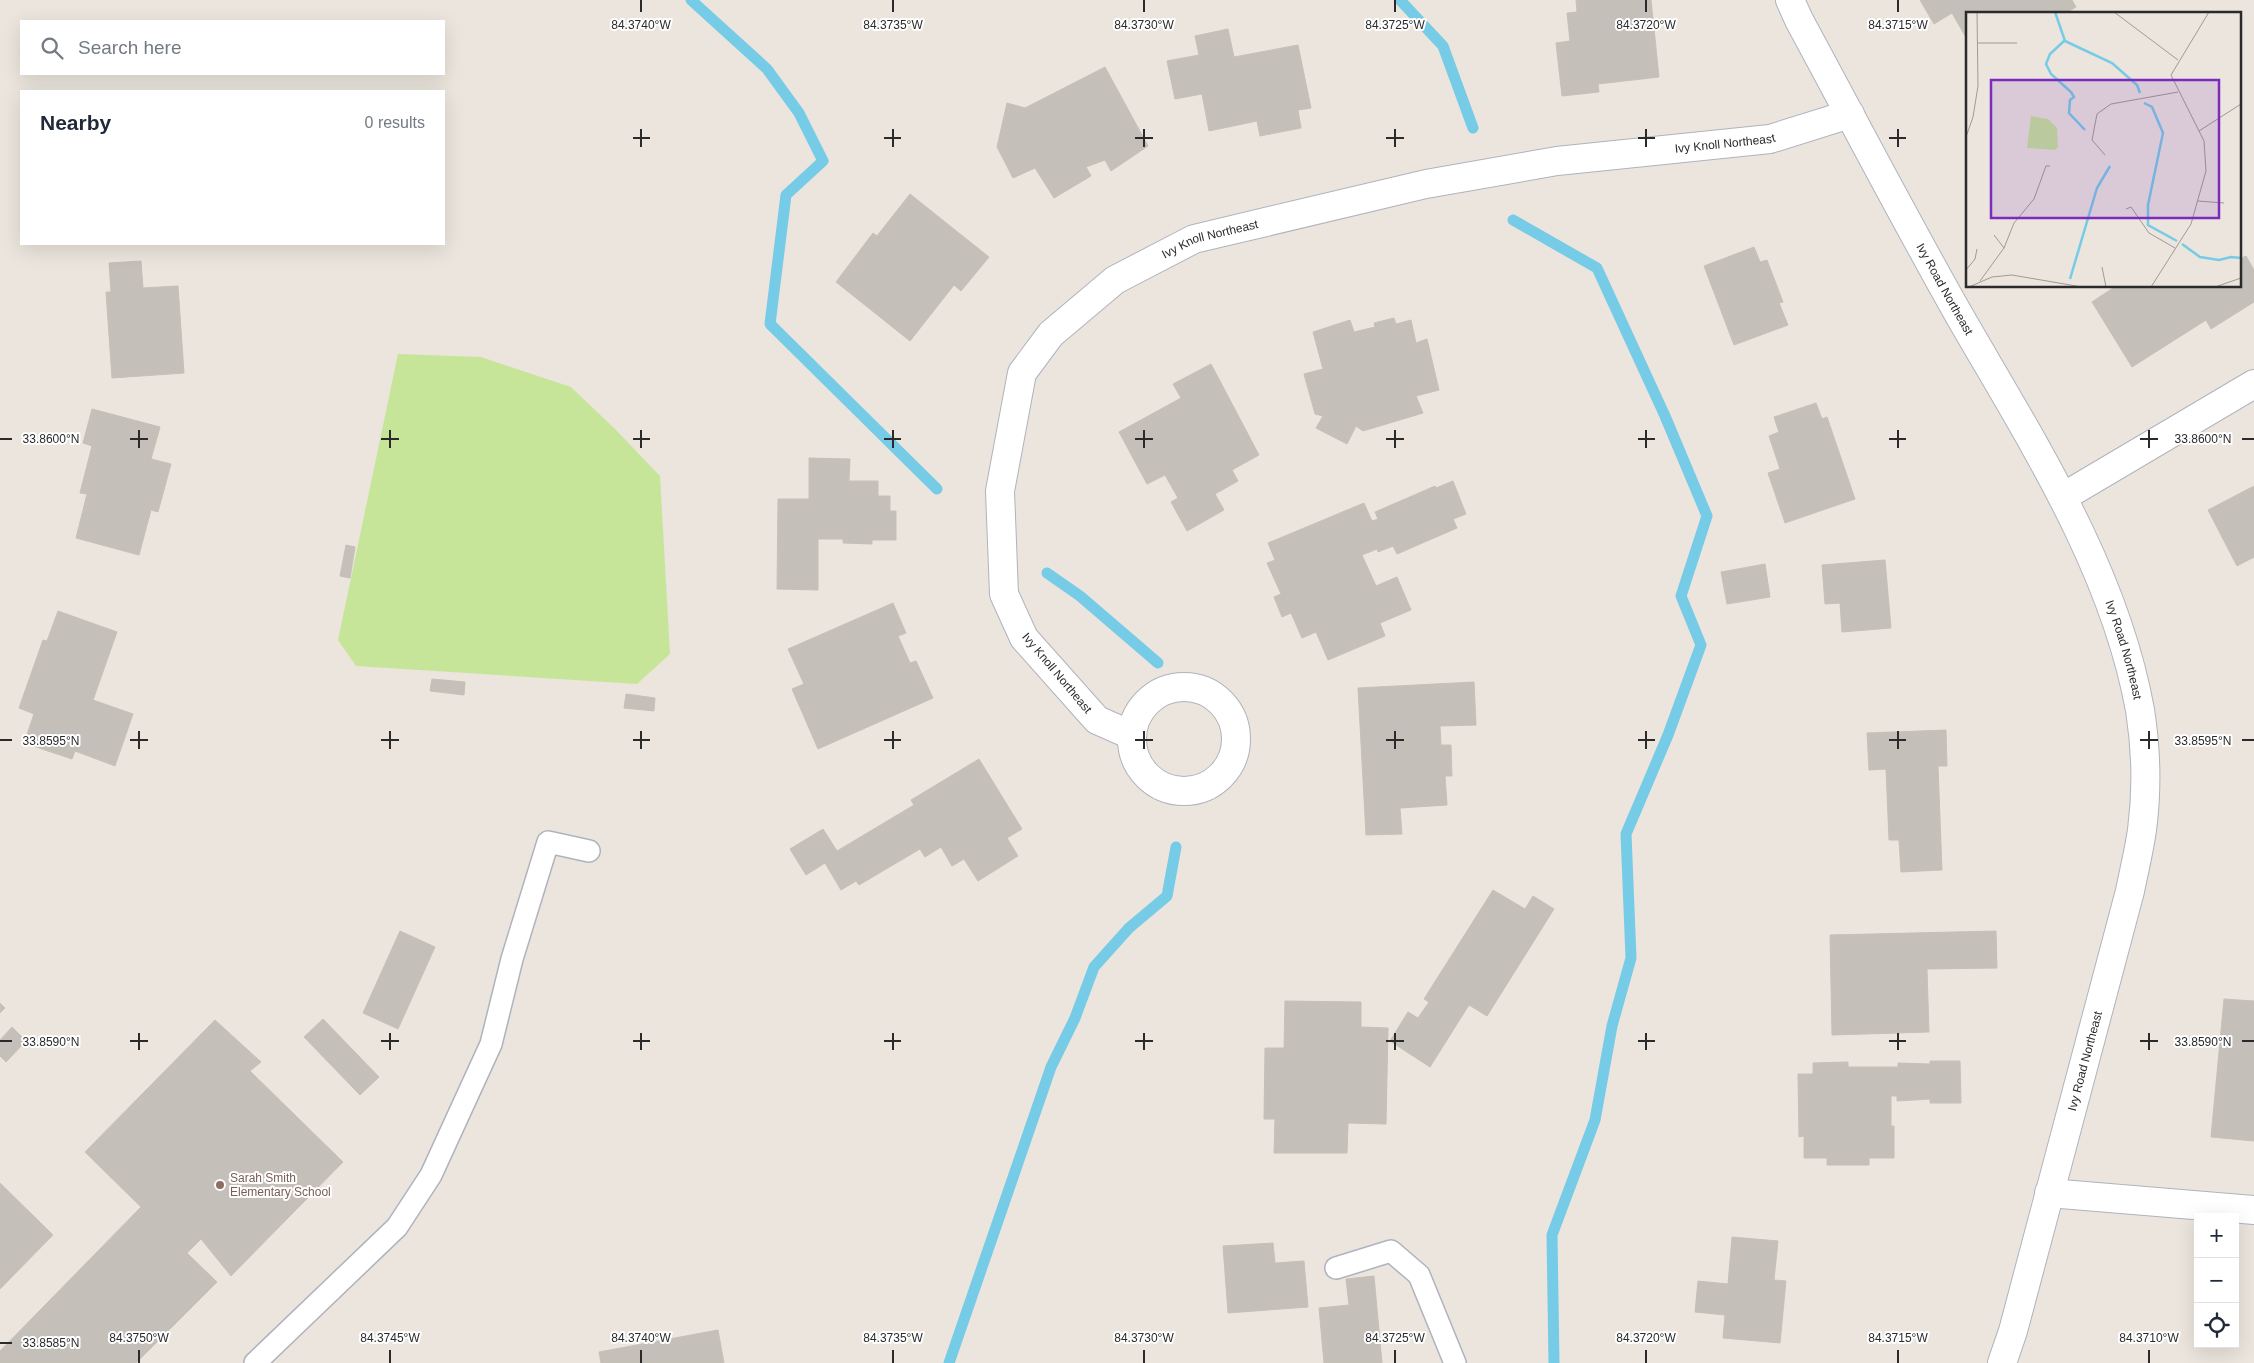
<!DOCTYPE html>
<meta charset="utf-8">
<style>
:root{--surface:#fff;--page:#f6f6f7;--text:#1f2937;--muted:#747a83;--line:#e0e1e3}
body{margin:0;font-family:Helvetica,sans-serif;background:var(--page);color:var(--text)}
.controls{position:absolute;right:15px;bottom:15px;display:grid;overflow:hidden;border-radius:0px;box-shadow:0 5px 20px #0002}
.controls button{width:45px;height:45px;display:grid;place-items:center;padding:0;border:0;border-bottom:1px solid var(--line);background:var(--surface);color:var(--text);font:25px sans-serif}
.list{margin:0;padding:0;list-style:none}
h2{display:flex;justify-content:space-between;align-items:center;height:65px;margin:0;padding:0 20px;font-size:21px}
h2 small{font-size:16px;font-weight:400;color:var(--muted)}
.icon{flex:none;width:28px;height:28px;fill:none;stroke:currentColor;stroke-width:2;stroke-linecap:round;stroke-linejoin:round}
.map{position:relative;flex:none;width:2254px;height:1363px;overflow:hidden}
.search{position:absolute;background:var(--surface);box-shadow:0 5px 20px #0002;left:20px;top:20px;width:425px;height:55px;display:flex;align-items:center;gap:12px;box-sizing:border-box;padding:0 18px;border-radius:0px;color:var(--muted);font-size:19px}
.panel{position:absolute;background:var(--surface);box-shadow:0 5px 20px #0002;left:20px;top:90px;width:425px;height:155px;border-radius:0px}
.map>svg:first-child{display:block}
.pitch{fill:#c6e599}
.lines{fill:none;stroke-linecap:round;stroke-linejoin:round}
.stream{stroke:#76cbe7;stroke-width:11}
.building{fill:#c4bfb8;stroke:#c6c1b7}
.service-casing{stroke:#b0b3bd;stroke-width:24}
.minor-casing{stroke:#b0b3bd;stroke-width:30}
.service{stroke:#fff;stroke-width:21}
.minor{stroke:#fff;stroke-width:28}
.ticks{fill:none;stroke:#2a2a2a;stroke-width:2}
.education-dot{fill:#8d6e63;stroke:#fff;stroke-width:2}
.labels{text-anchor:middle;stroke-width:4;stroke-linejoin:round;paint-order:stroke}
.street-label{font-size:12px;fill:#2a2a2a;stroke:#fff}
.education-label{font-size:12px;fill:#785e54;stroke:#fff;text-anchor:start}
.inset-river{fill:none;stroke:#76cbe7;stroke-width:2.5}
.inset-road{fill:none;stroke:#9e9a95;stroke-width:1}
.view{fill:#7b2cbf;fill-opacity:0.15;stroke:#7b2cbf;stroke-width:2.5}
.inset-edge{fill:none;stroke:#2a2a2a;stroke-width:2.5}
.ticks-label{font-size:12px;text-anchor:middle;fill:#2a2a2a;stroke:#fff;stroke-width:4;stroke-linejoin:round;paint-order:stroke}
</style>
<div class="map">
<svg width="2254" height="1363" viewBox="0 0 2254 1363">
<rect width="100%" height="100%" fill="#ebe5dd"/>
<!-- pitch -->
<path class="pitch" d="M 398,354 L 481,357 L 571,387 L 616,430 L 660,476 L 670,654 L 637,684 L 356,666 L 338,640 Z"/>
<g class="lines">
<!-- stream -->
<g class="stream">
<path d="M 691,0 L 767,69 L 799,113 L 823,161 L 786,195 L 770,324 L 937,489"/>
<path d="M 1400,0 L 1443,46 L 1473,128"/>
<path d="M 1513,220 L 1597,268 L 1665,416 L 1707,516 L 1681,596 L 1701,645 L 1668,735 L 1626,834 L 1631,958 L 1612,1026 L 1595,1120 L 1552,1235 L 1554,1363"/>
<path d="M 1047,573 L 1080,596 L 1158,663"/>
<path d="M 949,1363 L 1051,1067 L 1075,1018 L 1094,967 L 1129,928 L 1167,896 L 1176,847"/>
</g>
</g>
<!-- building -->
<g class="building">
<path d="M 1576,0 L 1651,0 L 1659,77 L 1598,84 L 1599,92 L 1562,96 L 1556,43 L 1570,41 L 1567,13 L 1577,12 Z"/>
<path d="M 1920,0 L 2072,0 L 2076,7 L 2064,14 L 1968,14 L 1968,41 L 1952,13 L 1934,24 Z"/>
<path d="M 1228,29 L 1234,57 L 1298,45 L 1311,108 L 1298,110 L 1301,128 L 1260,136 L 1257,121 L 1209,131 L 1202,94 L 1175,99 L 1167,61 L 1199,55 L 1195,36 Z"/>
<path d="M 1105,67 L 1148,146 L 1111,171 L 1105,160 L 1086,167 L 1091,176 L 1054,198 L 1035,168 L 1013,178 L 997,147 L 1007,103 L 1025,108 Z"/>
<path d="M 910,194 L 989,257 L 961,291 L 954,285 L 910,341 L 836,282 L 873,233 L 877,236 Z"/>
<path d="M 1754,247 L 1760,262 L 1767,260 L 1783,302 L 1779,303 L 1788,325 L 1734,345 L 1704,266 Z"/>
<path d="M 2246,256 L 2254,270 L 2254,302 L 2211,329 L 2206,320 L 2132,367 L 2092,302 L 2116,286 L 2240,286 L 2240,259 Z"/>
<path d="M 141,261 L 143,288 L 178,286 L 184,373 L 112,378 L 106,292 L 111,292 L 109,263 Z"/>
<path d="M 1394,318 L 1396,324 L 1411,320 L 1416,343 L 1427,339 L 1439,390 L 1416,396 L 1423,413 L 1363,431 L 1356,426 L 1347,444 L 1316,428 L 1323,416 L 1315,414 L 1304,374 L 1323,369 L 1313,332 L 1350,320 L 1354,332 L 1375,327 L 1374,323 Z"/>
<path d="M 1211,364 L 1259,455 L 1232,470 L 1238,481 L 1215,494 L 1224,510 L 1187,531 L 1171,502 L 1178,498 L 1165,475 L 1147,484 L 1119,432 L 1181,398 L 1173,384 Z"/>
<path d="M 1816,403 L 1822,419 L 1827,417 L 1855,499 L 1785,523 L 1768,473 L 1780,469 L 1769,436 L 1779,432 L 1774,417 Z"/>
<path d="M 92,409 L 160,427 L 151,459 L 171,464 L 158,512 L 151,510 L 139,555 L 76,538 L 87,494 L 80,493 L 92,446 L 83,443 Z"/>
<path d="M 809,458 L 850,459 L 849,481 L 878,481 L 878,496 L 890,496 L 890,511 L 896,511 L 896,540 L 872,540 L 872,544 L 843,543 L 843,539 L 818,539 L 818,590 L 777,589 L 778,499 L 809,499 Z"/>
<path d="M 1453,481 L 1466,514 L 1453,519 L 1457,528 L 1397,554 L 1393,546 L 1378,552 L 1377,549 L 1362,555 L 1376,586 L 1397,577 L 1411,610 L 1380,623 L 1385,636 L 1328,660 L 1316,632 L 1302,638 L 1291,613 L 1282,617 L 1274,597 L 1281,594 L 1267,563 L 1275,560 L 1268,543 L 1364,503 L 1372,521 L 1378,519 L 1375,512 L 1435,486 L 1436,488 Z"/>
<path d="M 2254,486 L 2254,557 L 2237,566 L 2208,510 Z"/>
<path d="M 346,545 L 355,547 L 350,578 L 340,576 Z"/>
<path d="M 1885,560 L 1891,628 L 1842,632 L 1840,603 L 1825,604 L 1822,565 Z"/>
<path d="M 1765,564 L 1770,597 L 1727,604 L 1721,572 Z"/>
<path d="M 893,603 L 906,633 L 898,636 L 910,663 L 916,661 L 933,698 L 818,749 L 792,689 L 804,684 L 788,649 Z"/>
<path d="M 58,611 L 117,632 L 93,700 L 133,714 L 115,766 L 75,751 L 72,759 L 24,743 L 34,714 L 19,708 L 43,640 L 47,641 Z"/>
<path d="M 432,679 L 465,682 L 464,695 L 430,691 Z"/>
<path d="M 1474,682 L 1476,725 L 1440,726 L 1441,745 L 1451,745 L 1452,776 L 1445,776 L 1447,805 L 1400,808 L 1402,834 L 1366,835 L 1358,688 Z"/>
<path d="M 626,694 L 655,698 L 654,711 L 624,708 Z"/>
<path d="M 1946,730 L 1947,766 L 1938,766 L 1942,870 L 1901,872 L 1899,840 L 1889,840 L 1886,769 L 1869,770 L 1867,733 Z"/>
<path d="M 979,759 L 1022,829 L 1007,838 L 1018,856 L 978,881 L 964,859 L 952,866 L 941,847 L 925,857 L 920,849 L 859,885 L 856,881 L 841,890 L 825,863 L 806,875 L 790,849 L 823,829 L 837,851 L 914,805 L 911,800 Z"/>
<path d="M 1493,890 L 1525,909 L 1533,896 L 1554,909 L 1487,1016 L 1469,1005 L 1430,1067 L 1390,1041 L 1408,1012 L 1418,1018 L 1429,1002 L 1424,999 Z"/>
<path d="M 400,931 L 435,947 L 398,1029 L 363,1013 Z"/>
<path d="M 1996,931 L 1997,968 L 1927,969 L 1929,1032 L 1832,1035 L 1830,935 Z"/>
<path d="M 2224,999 L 2254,1001 L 2254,1141 L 2211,1137 Z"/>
<path d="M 1285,1001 L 1361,1002 L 1361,1027 L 1388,1028 L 1386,1124 L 1348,1123 L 1347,1153 L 1274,1153 L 1275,1119 L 1264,1119 L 1265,1048 L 1284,1048 Z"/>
<path d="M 0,1003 L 5,1008 L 0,1013 Z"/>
<path d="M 323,1019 L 379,1077 L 360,1095 L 304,1037 Z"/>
<path d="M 215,1020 L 261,1062 L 250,1071 L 343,1162 L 231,1276 L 201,1239 L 187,1253 L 217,1282 L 136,1363 L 0,1363 L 0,1351 L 141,1207 L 85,1152 Z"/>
<path d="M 12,1027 L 26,1041 L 6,1062 L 0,1056 L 0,1040 Z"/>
<path d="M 1930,1061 L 1960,1061 L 1961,1103 L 1930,1103 L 1930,1099 L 1897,1101 L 1897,1096 L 1891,1096 L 1891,1126 L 1894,1126 L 1894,1158 L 1869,1158 L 1869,1165 L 1827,1165 L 1827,1158 L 1804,1158 L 1804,1136 L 1799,1137 L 1798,1074 L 1813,1074 L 1813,1063 L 1848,1062 L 1848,1067 L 1898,1067 L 1898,1063 L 1930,1064 Z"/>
<path d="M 0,1183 L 53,1235 L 0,1289 Z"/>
<path d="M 1732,1237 L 1778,1241 L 1774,1280 L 1786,1281 L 1780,1343 L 1723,1338 L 1725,1315 L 1695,1312 L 1698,1281 L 1728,1284 Z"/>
<path d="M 1273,1243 L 1275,1263 L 1304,1261 L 1308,1307 L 1228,1313 L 1223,1246 Z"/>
<path d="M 1374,1276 L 1382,1363 L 1324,1363 L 1319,1308 L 1349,1305 L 1346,1279 Z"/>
<path d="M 718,1330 L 724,1363 L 601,1363 L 599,1352 Z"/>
</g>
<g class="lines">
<defs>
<g id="service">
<path d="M 1336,1268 L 1391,1251 L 1419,1275 L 1455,1363"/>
<path d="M 255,1363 L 397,1227 L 431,1175 L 491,1044 L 512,959 L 548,842 L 589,851"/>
</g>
<g id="minor">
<path id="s1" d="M 1790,0 L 1799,20 C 1852,118 1904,218 1959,315 C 2031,440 2114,567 2140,710 C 2146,748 2147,792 2142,830 C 2139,851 2134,871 2130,891 L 2013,1331 L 2002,1363"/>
<path d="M 2063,497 L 2254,384"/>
<circle cx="1184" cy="739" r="52"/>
<path id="s2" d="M 1131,735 L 1097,720 L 1024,638 L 1004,594 L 1000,491 L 1022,373 L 1051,334 L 1115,280 L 1194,239 L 1426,184 L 1557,161 L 1770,139 L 1850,114"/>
<path d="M 2049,1193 L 2254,1210"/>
</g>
</defs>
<!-- service casing -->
<use href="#service" class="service-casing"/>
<!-- minor casing -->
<use href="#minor" class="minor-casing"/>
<!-- service -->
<use href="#service" class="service"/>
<!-- minor -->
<use href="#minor" class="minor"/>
</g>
<!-- ticks -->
<path class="ticks" d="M 641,0 L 641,12M 893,0 L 893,12M 1144,0 L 1144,12M 1395,0 L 1395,12M 1646,0 L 1646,12M 1898,0 L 1898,12M 641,129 L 641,147M 893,129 L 893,147M 1144,129 L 1144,147M 1395,129 L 1395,147M 1646,129 L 1646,147M 1898,129 L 1898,147M 633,138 L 650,138M 884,138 L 901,138M 1135,138 L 1153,138M 1386,138 L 1404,138M 1638,138 L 1655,138M 1889,138 L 1906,138M 139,430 L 139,448M 390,430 L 390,448M 641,430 L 641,448M 893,430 L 893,448M 1144,430 L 1144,448M 1395,430 L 1395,448M 1646,430 L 1646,448M 1898,430 L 1898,448M 2149,430 L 2149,448M 0,439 L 12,439M 130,439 L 148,439M 381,439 L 399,439M 633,439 L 650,439M 884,439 L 901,439M 1135,439 L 1153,439M 1386,439 L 1404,439M 1638,439 L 1655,439M 1889,439 L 1906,439M 2140,439 L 2158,439M 2242,439 L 2254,439M 139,731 L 139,749M 390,731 L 390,749M 641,731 L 641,749M 893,731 L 893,749M 1144,731 L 1144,749M 1395,731 L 1395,749M 1646,731 L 1646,749M 1898,731 L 1898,749M 2149,731 L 2149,749M 0,740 L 12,740M 130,740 L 148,740M 381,740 L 399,740M 633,740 L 650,740M 884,740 L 901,740M 1135,740 L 1153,740M 1386,740 L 1404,740M 1638,740 L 1655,740M 1889,740 L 1906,740M 2140,740 L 2158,740M 2242,740 L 2254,740M 139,1033 L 139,1050M 390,1033 L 390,1050M 641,1033 L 641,1050M 893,1033 L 893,1050M 1144,1033 L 1144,1050M 1395,1033 L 1395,1050M 1646,1033 L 1646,1050M 1898,1033 L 1898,1050M 2149,1033 L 2149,1050M 0,1041 L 12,1041M 130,1041 L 148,1041M 381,1041 L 399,1041M 633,1041 L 650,1041M 884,1041 L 901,1041M 1135,1041 L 1153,1041M 1386,1041 L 1404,1041M 1638,1041 L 1655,1041M 1889,1041 L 1906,1041M 2140,1041 L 2158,1041M 2242,1041 L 2254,1041M 0,1343 L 12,1343M 139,1350 L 139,1363M 390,1350 L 390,1363M 641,1350 L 641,1363M 893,1350 L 893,1363M 1144,1350 L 1144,1363M 1395,1350 L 1395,1363M 1646,1350 L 1646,1363M 1898,1350 L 1898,1363M 2149,1350 L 2149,1363"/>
<!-- markers -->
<circle class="education-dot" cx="220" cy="1185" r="5"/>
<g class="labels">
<!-- street labels -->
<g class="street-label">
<text dy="4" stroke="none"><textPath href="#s2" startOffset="1180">Ivy Knoll Northeast</textPath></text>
<text dy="4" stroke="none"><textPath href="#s2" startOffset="655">Ivy Knoll Northeast</textPath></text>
<text dy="4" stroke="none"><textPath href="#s1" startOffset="328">Ivy Road Northeast</textPath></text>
<text dy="4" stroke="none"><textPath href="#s1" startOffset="732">Ivy Road Northeast</textPath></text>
<text transform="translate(1057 673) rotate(50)" y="4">Ivy Knoll Northeast</text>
<text transform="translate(2085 1061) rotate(-75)" y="4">Ivy Road Northeast</text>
</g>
<!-- education labels -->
<g class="education-label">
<text x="230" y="1182">Sarah Smith<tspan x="230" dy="14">Elementary School</tspan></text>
</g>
</g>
<!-- overview -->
<g transform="translate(1966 12)">
<rect width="275" height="275" fill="#ebe5dd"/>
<path d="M 65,104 L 82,107 L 91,116 L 92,135 L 89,138 L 61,136 Z" fill="#c6e599"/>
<path class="inset-river" d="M 89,0 L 99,29 L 146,51 L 171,73 L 174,81M 98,29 L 84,42 L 80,52 L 85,62 L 105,80 L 108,85 L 104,88 L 103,101 L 119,118M 178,91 L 186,95 L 197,121 L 182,193 L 182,213 L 211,229M 216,232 L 234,245 L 253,248 L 265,245 L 275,246M 104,267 L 131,176 L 144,154"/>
<path class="inset-road" d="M 148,0 L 212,48M 12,31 L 51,31M 233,119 L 275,92M 0,125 L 7,105 L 12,74 L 11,0M 139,143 L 126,128 L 131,102 L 145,92 L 212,80M 232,189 L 258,191M 160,197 L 165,195 L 183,221 L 209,236M 38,236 L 48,211 L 68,187 L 80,154 L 84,154M 136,255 L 140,275M 0,258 L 9,247 L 11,237M 14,269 L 38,236 L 28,223M 3,275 L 26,265 L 46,263 L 116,275M 185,275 L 225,212 L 240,159 L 238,129 L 205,63 L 243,0M 249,275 L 275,266"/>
<path class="view" d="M 25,68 L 253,68 L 253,206 L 25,206 Z"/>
<rect width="275" height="275" class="inset-edge"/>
</g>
<g class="ticks-label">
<text x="641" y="29">84.3740°W</text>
<text x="893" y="29">84.3735°W</text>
<text x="1144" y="29">84.3730°W</text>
<text x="1395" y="29">84.3725°W</text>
<text x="1646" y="29">84.3720°W</text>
<text x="1898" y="29">84.3715°W</text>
<text x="51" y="443">33.8600°N</text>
<text x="2203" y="443">33.8600°N</text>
<text x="51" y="745">33.8595°N</text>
<text x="2203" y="745">33.8595°N</text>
<text x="51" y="1046">33.8590°N</text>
<text x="2203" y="1046">33.8590°N</text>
<text x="139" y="1342">84.3750°W</text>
<text x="390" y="1342">84.3745°W</text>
<text x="641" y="1342">84.3740°W</text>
<text x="893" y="1342">84.3735°W</text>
<text x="1144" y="1342">84.3730°W</text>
<text x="1395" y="1342">84.3725°W</text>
<text x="1646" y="1342">84.3720°W</text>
<text x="1898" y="1342">84.3715°W</text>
<text x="2149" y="1342">84.3710°W</text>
<text x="51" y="1347">33.8585°N</text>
</g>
</svg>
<div class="controls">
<button>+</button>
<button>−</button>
<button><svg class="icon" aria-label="locate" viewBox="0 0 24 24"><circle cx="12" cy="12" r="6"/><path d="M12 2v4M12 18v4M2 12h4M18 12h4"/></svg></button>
</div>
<div class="search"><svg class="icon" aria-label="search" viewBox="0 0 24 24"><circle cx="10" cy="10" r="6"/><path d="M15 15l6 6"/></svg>Search here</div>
<section class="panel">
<h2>Nearby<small>0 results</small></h2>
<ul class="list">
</ul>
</section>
</div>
